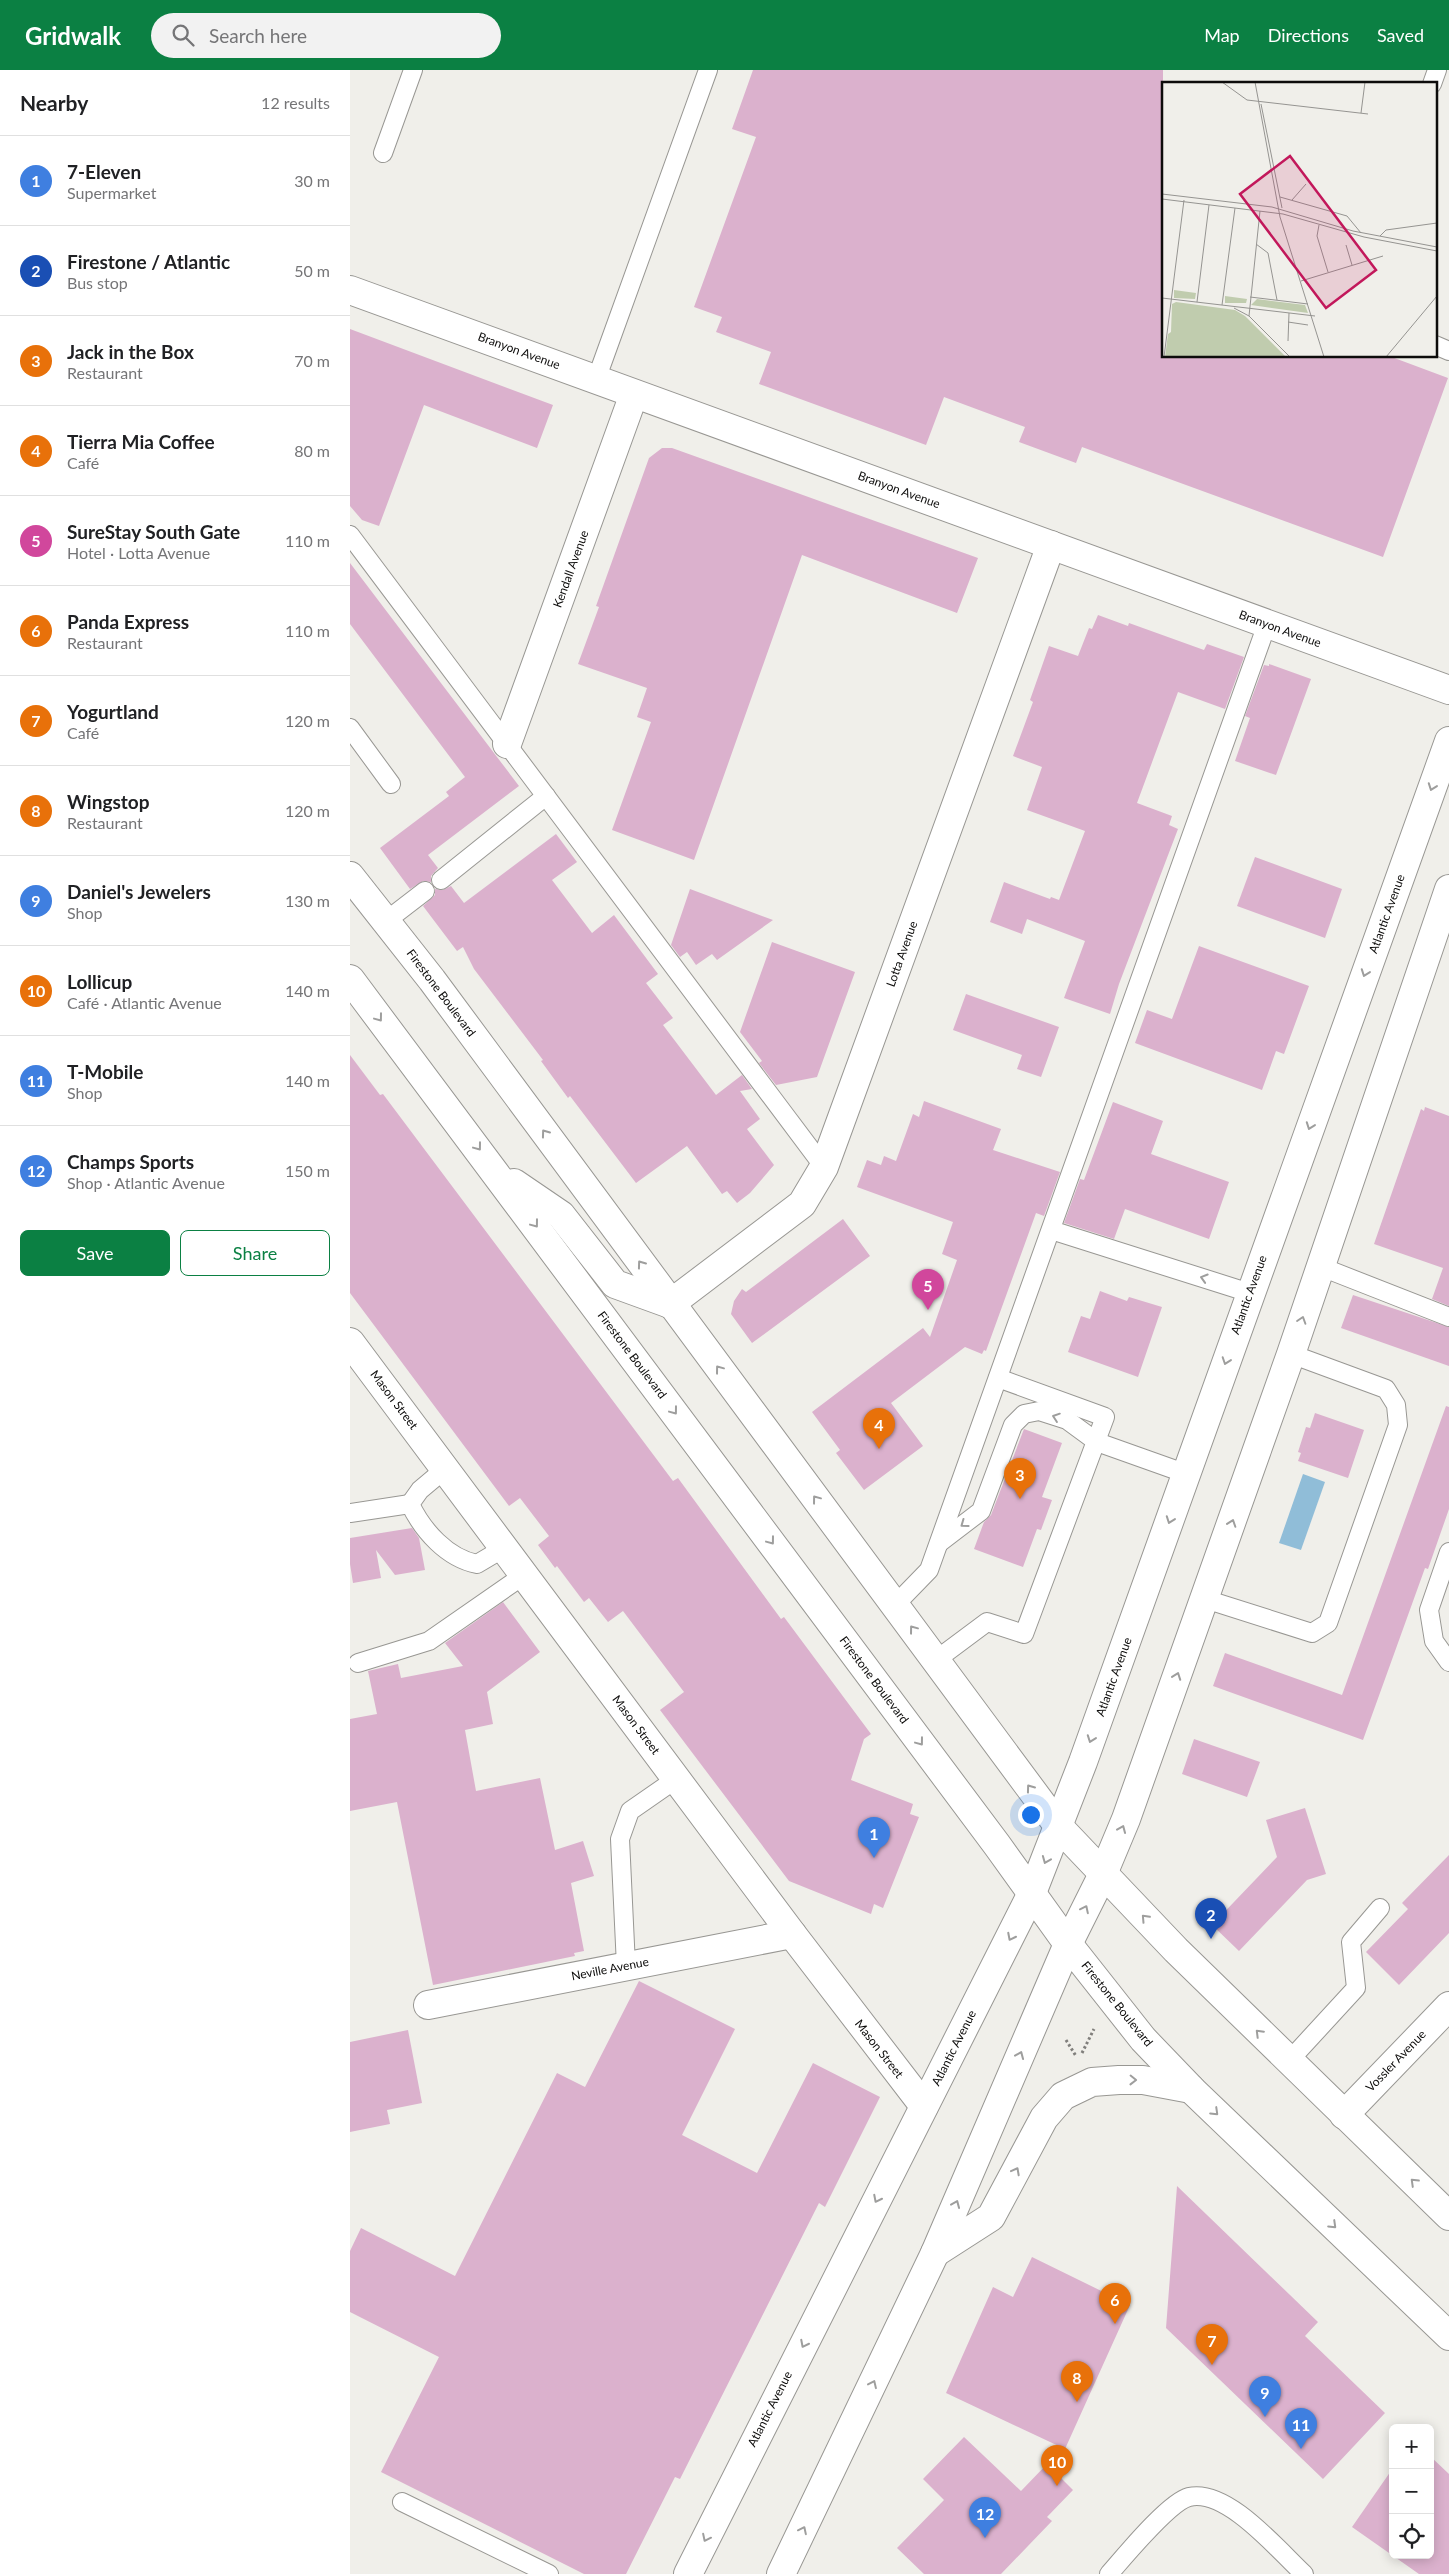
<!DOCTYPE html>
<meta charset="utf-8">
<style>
:root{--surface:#fff;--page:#f2f2f2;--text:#202124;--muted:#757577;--line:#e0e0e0;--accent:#0b8043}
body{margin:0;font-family:Lato,sans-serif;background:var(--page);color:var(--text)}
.controls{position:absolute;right:15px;bottom:15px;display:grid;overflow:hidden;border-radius:8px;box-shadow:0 2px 12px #0003}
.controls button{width:45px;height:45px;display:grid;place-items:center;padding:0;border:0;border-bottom:1px solid var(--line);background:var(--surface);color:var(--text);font:25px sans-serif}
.you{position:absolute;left:680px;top:1744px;width:18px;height:18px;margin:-12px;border:4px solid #fff;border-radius:50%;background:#1a73e8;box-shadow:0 0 0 8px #1a73e833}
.badge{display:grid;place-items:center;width:32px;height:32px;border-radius:50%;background:var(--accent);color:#fff;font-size:16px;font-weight:700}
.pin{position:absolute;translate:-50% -41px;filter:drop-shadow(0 1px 2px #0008)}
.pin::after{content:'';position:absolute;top:26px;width:18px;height:15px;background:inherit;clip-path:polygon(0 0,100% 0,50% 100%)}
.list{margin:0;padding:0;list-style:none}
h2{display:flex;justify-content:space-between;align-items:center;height:65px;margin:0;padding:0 20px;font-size:21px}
h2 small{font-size:16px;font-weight:400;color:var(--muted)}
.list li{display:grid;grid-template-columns:32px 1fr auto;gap:15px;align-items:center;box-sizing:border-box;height:90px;padding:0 20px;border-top:1px solid var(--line)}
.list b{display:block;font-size:19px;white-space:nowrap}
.list p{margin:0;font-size:16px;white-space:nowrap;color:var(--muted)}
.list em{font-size:16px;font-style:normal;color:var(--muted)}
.actions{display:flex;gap:10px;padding:15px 20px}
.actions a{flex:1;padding:11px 0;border:1px solid var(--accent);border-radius:8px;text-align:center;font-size:18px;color:var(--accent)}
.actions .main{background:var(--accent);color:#fff}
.icon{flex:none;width:28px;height:28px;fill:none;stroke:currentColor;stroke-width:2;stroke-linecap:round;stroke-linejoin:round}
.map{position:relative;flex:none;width:1099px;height:2504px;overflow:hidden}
header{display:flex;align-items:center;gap:30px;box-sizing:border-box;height:70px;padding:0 25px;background:var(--accent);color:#fff}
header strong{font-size:24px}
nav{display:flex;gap:28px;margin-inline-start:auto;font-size:18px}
.search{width:350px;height:45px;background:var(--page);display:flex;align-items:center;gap:12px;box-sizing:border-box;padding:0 18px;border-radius:28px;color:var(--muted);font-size:19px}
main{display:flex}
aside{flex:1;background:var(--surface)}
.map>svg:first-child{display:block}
.water{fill:#90bdd8}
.building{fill:#dbb1cd}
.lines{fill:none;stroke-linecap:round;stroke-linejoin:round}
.lane-casing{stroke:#989793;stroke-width:20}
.street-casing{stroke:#989793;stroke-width:30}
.primary-casing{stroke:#989793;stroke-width:30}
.path{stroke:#807f7c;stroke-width:3;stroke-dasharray:2.5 2.5;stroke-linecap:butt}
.lane{stroke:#fff;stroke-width:18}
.street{stroke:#fff;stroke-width:28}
.primary{stroke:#fff;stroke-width:28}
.oneway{stroke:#9e9e9d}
.labels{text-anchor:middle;stroke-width:5;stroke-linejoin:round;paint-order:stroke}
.street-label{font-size:12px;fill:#0d0c0b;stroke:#fff}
.inset-road{fill:none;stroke:#959491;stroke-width:1}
.view{fill:#c2185b;fill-opacity:0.15;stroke:#c2185b;stroke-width:2.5}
.inset-edge{fill:none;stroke:#0d0c0b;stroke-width:2.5}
</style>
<header>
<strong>Gridwalk</strong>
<div class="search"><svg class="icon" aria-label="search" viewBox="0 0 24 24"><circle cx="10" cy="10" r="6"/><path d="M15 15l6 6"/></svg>Search here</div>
<nav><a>Map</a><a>Directions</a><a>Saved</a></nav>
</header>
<main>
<aside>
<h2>Nearby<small>12 results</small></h2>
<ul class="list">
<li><span class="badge" style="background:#3f7fe0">1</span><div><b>7-Eleven</b><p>Supermarket</p></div><em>30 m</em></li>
<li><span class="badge" style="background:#1a4fb4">2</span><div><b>Firestone / Atlantic</b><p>Bus stop</p></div><em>50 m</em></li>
<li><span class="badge" style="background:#e8710a">3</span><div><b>Jack in the Box</b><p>Restaurant</p></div><em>70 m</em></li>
<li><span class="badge" style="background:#e8710a">4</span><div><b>Tierra Mia Coffee</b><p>Café</p></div><em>80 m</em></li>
<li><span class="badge" style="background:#d1479c">5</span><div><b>SureStay South Gate</b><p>Hotel · Lotta Avenue</p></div><em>110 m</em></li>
<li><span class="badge" style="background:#e8710a">6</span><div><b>Panda Express</b><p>Restaurant</p></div><em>110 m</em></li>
<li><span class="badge" style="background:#e8710a">7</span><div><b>Yogurtland</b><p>Café</p></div><em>120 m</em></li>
<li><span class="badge" style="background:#e8710a">8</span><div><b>Wingstop</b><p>Restaurant</p></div><em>120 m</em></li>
<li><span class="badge" style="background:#3f7fe0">9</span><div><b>Daniel's Jewelers</b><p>Shop</p></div><em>130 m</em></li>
<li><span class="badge" style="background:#e8710a">10</span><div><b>Lollicup</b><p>Café · Atlantic Avenue</p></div><em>140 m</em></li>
<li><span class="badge" style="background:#3f7fe0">11</span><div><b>T-Mobile</b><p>Shop</p></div><em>140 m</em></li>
<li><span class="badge" style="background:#3f7fe0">12</span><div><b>Champs Sports</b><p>Shop · Atlantic Avenue</p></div><em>150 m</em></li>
</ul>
<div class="actions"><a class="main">Save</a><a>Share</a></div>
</aside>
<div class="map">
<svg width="1099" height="2504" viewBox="0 0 1099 2504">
<rect width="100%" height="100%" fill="#f0efea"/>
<!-- water -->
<path class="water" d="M 953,1404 L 975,1412 L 951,1480 L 929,1473 Z"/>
<!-- building -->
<g class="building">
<path d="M 403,0 L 813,0 L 813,286 L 1039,286 L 1098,308 L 1033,487 L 732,377 L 726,393 L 669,372 L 675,357 L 594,327 L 576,375 L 409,314 L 421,282 L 366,262 L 372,247 L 344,237 L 406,67 L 382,59 Z"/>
<path d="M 0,259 L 203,335 L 187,378 L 74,335 L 29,456 L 12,450 L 0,436 Z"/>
<path d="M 312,378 L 322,378 L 628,488 L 607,543 L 452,485 L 344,790 L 262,760 L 301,652 L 287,647 L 297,618 L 228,594 L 249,537 L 246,536 L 299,388 Z"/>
<path d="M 0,493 L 169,716 L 78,785 L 88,798 L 81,806 L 81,812 L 73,811 L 60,819 L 30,778 L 99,726 L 96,722 L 115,707 L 0,554 Z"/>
<path d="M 748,545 L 778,556 L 779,553 L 854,580 L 857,574 L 894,587 L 875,639 L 828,622 L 787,733 L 822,746 L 819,755 L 828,759 L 769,914 L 760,944 L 714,928 L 735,871 L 677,849 L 672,864 L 640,852 L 654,812 L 700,829 L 701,827 L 709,830 L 735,761 L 677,740 L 692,697 L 663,686 L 683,632 L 680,630 L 699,576 L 728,586 L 739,558 L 742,559 Z"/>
<path d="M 919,594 L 961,609 L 926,705 L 885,691 L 900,648 L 895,646 L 914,595 L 919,596 Z"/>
<path d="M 206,764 L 227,792 L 202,810 L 242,863 L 264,845 L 308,904 L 296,913 L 323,948 L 313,955 L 366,1025 L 392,1005 L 402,1019 L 390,1021 L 410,1049 L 397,1059 L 424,1095 L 400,1123 L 387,1133 L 377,1121 L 372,1124 L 337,1076 L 286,1113 L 220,1026 L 218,1028 L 191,991 L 193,990 L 124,899 L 113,877 L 107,881 L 73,836 L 85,825 L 85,819 L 93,820 L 101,816 L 114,833 Z"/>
<path d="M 905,787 L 992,819 L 975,868 L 887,836 Z"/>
<path d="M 340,819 L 423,850 L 367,890 L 362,884 L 346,895 L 337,882 L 330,887 L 321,875 Z"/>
<path d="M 422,872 L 505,902 L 467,1007 L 426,1015 L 409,993 L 412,991 L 390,962 Z"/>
<path d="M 849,876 L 959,916 L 934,984 L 926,981 L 912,1020 L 785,973 L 797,940 L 822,949 Z"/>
<path d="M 616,924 L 709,957 L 691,1007 L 667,999 L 672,985 L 603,960 Z"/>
<path d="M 0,985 L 30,1025 L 33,1024 L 323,1411 L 328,1408 L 431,1549 L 434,1547 L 521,1664 L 514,1669 L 501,1710 L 563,1734 L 560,1744 L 569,1747 L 533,1838 L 524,1834 L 521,1844 L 439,1811 L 310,1640 L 334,1622 L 273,1541 L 258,1552 L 239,1528 L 234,1532 L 207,1496 L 205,1498 L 188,1475 L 199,1466 L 170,1428 L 159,1436 L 0,1223 Z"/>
<path d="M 574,1031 L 651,1059 L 643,1080 L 710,1102 L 694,1146 L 686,1143 L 636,1281 L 634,1280 L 632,1284 L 615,1277 L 541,1333 L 573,1376 L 514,1420 L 486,1383 L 490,1380 L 462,1342 L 573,1258 L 580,1267 L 607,1190 L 592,1184 L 603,1152 L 507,1117 L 517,1090 L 531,1095 L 534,1086 L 546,1091 L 563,1044 L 569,1047 Z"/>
<path d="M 763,1032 L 813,1051 L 801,1084 L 879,1112 L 859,1169 L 775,1139 L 764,1169 L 714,1153 L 730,1109 L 734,1110 Z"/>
<path d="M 1075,1037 L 1099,1046 L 1099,1236 L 1082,1229 L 1093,1198 L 1024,1174 L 1071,1039 L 1074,1041 Z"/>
<path d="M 493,1149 L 520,1186 L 402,1273 L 381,1244 L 384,1231 L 392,1219 L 396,1222 Z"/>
<path d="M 750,1221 L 777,1231 L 779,1227 L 812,1237 L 788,1307 L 718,1282 L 731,1246 L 740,1249 Z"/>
<path d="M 1003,1225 L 1099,1257 L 1099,1296 L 991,1258 Z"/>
<path d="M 1096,1336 L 1099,1337 L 1099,1439 L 1078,1499 L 1075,1498 L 1013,1670 L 863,1616 L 875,1583 L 992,1625 Z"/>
<path d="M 965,1343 L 1014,1360 L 998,1408 L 948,1391 L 951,1383 L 948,1382 L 956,1357 L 960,1358 Z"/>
<path d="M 674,1359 L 712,1373 L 692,1427 L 702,1430 L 691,1460 L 687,1459 L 673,1497 L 624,1479 L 634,1452 L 641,1445 Z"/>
<path d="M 62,1458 L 69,1468 L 75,1500 L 45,1505 L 26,1480 L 31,1508 L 3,1513 L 0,1494 L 0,1468 Z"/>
<path d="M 153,1532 L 190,1582 L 137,1622 L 143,1654 L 115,1660 L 126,1721 L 190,1708 L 205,1780 L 233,1771 L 244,1806 L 221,1813 L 234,1881 L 224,1883 L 225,1886 L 83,1915 L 47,1732 L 0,1741 L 0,1649 L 27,1644 L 18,1601 L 48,1594 L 51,1608 L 113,1596 L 95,1573 Z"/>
<path d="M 844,1669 L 910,1692 L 897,1727 L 832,1704 Z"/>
<path d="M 955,1738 L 976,1804 L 957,1810 L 889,1881 L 862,1855 L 927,1787 L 916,1750 Z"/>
<path d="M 1099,1785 L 1099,1863 L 1049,1915 L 1016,1882 L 1058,1839 L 1052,1833 Z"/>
<path d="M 289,1911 L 385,1959 L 332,2065 L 407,2103 L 463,1993 L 530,2027 L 475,2137 L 469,2133 L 330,2409 L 325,2407 L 276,2504 L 234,2504 L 31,2402 L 89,2287 L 0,2242 L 0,2181 L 11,2158 L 105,2206 L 207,2003 L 235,2017 Z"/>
<path d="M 58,1960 L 72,2033 L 37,2040 L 40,2054 L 0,2062 L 0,1972 Z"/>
<path d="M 827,2116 L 968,2252 L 955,2266 L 1035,2343 L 973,2409 L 816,2258 Z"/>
<path d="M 682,2187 L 780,2235 L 715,2379 L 596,2323 L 643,2217 L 663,2227 Z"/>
<path d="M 614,2367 L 671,2421 L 697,2394 L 723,2420 L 697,2447 L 702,2451 L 651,2504 L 574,2504 L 547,2478 L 594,2430 L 573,2409 Z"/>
<path d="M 1080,2386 L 1099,2404 L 1099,2504 L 1069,2504 L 1002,2457 L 1043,2398 L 1043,2485 L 1080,2485 Z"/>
</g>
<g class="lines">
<defs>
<g id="lane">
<path d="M 1082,14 L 1087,0"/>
<path d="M 33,83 L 63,0"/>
<path d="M 1085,275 L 1099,281"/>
<path d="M 246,310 L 358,0"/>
<path d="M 0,465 L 474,1097"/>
<path d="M 0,658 L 41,714"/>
<path d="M 91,810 L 196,726"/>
<path d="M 36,851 L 75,821"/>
<path d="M 701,1160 L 900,1223"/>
<path d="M 969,1196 L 1099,1247"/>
<path d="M 95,1399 L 70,1420 L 60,1434 C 73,1461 97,1488 127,1494 L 154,1478"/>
<path d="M 0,1443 L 60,1434"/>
<path d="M 589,1473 L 631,1441 L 663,1355 L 674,1344 L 689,1341 L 717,1350 L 747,1372 L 837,1404"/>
<path d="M 1099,1482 L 1079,1540 L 1084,1571 L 1099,1592"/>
<path d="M 855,1529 L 962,1563 L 978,1553 L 1048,1355 L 1046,1335 L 1036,1319 L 941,1284"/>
<path d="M 545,1535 L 579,1500 L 917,554"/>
<path d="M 586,1590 L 637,1552 L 674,1564 L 755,1347 L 648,1308"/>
<path d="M 8,1593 L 79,1571 L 174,1505"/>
<path d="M 276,1896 L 270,1769 L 280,1741 L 326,1709"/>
<path d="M 938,1992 L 1006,1918 L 1001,1872 L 1030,1838"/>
<path d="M 52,2432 L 199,2504"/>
<path d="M 759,2504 C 774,2487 819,2432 839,2427 C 877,2418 928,2480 954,2504"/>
</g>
<g id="street">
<path d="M 0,220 L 1099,620"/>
<path d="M 157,674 L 284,324"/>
<path d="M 320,1234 L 452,1134 L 474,1097 L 701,475"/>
<path d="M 0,1272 L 442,1864 L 574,2036"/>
<path d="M 78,1935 L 442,1864"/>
<path d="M 994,2045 L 1099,1936"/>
</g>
<g id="primary">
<path d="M 0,806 L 82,910 L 709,1757 L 826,1880 L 1099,2146"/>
<path d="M 0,909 L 647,1775 L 718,1874 L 793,1969 L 841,2019 L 1099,2266"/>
<path d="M 164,1113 L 211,1145 L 265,1214 L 320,1234"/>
<path d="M 585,2183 L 641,2147 L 694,2048 L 713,2026 L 742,2012 L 769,2010 L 793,2010 L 841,2019"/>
<path d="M 338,2504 L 682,1823 L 733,1692 L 1099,671"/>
<path d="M 431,2504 L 585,2183 L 718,1874 L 753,1804 L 776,1749 L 941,1284 L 1099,819"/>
</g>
</defs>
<!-- lane casing -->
<use href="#lane" class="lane-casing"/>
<!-- street casing -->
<use href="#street" class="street-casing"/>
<!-- primary casing -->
<use href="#primary" class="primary-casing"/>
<!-- path -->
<g class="path">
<path d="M 716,1970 L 726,1986"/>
<path d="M 732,1983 L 744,1959"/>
</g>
<!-- lane -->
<use href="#lane" class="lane"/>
<!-- street -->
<use href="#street" class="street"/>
<!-- primary -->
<use href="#primary" class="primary"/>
</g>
<!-- one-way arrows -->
<defs><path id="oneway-chevron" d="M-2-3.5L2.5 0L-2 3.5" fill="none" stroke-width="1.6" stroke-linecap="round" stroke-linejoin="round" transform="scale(1.25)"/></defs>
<g class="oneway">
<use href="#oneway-chevron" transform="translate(1082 717) rotate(110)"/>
<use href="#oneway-chevron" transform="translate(1015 903) rotate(110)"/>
<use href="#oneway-chevron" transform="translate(29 948) rotate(53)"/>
<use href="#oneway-chevron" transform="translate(960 1056) rotate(110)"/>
<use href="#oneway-chevron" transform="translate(195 1063) rotate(-126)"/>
<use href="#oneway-chevron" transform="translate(128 1077) rotate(53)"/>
<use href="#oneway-chevron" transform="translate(185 1154) rotate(53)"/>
<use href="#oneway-chevron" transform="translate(291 1194) rotate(-126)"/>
<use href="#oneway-chevron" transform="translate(854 1208) rotate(-163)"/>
<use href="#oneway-chevron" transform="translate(952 1250) rotate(-72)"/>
<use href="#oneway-chevron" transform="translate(876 1291) rotate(109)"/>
<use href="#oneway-chevron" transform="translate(369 1299) rotate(-127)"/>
<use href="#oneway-chevron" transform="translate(324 1341) rotate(53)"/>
<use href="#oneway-chevron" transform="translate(706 1347) rotate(-161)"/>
<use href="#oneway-chevron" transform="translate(466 1429) rotate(-127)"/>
<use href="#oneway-chevron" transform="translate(820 1450) rotate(110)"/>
<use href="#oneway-chevron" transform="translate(882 1453) rotate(-71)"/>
<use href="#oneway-chevron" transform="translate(614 1454) rotate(144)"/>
<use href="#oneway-chevron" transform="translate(421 1471) rotate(53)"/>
<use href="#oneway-chevron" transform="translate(563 1559) rotate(-127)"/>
<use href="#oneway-chevron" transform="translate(827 1606) rotate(-70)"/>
<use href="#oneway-chevron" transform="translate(741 1669) rotate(110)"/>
<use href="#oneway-chevron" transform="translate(570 1672) rotate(53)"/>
<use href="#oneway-chevron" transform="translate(680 1718) rotate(-126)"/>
<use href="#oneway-chevron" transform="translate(772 1759) rotate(-67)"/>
<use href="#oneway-chevron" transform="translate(696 1790) rotate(112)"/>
<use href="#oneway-chevron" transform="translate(735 1839) rotate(-64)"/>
<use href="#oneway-chevron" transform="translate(795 1848) rotate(-133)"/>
<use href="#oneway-chevron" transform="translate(661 1867) rotate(117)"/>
<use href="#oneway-chevron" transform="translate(909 1963) rotate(-135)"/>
<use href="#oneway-chevron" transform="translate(670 1985) rotate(-67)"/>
<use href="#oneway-chevron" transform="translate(783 2010) rotate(1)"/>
<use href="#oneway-chevron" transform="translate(865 2042) rotate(44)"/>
<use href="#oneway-chevron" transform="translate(666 2101) rotate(-62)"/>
<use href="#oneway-chevron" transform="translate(1064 2112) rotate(-136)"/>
<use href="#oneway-chevron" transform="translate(527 2129) rotate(117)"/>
<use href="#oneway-chevron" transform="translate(606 2134) rotate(-67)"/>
<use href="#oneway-chevron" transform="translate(983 2155) rotate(44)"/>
<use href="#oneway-chevron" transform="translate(454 2274) rotate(117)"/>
<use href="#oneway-chevron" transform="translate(523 2314) rotate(-65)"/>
<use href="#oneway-chevron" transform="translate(453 2460) rotate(-64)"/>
<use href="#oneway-chevron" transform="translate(356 2468) rotate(116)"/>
</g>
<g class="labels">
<!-- street labels -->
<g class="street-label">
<text transform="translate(169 281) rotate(20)" y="4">Branyon Avenue</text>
<text transform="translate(549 420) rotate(20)" y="4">Branyon Avenue</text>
<text transform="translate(221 499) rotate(-70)" y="4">Kendall Avenue</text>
<text transform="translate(930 559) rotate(20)" y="4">Branyon Avenue</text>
<text transform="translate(1037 844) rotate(-70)" y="4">Atlantic Avenue</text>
<text transform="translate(552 884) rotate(-70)" y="4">Lotta Avenue</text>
<text transform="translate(91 923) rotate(53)" y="4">Firestone Boulevard</text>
<text transform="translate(899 1225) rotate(-70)" y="4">Atlantic Avenue</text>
<text transform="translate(282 1285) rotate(53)" y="4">Firestone Boulevard</text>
<text transform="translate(44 1330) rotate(53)" y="4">Mason Street</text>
<text transform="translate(764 1607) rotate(-70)" y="4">Atlantic Avenue</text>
<text transform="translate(524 1610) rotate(53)" y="4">Firestone Boulevard</text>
<text transform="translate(286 1655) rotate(53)" y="4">Mason Street</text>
<text transform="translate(260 1899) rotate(-11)" y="4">Neville Avenue</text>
<text transform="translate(767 1934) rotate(51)" y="4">Firestone Boulevard</text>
<text transform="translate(604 1978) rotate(-63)" y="4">Atlantic Avenue</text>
<text transform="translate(529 1979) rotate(52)" y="4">Mason Street</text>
<text transform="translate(1046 1991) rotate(-46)" y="4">Vossler Avenue</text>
<text transform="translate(420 2339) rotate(-63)" y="4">Atlantic Avenue</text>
</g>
</g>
<!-- overview -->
<g transform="translate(812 12)">
<rect width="275" height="275" fill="#f0efea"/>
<path d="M 12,208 L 34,211 L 33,217 L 12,216 ZM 63,214 L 85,217 L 84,221 L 63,221 ZM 95,217 L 143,223 L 146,231 L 89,223 ZM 14,220 L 73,228 L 83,234 L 124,275 L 3,275 L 6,252 L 9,250 L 10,222 Z" fill="#c0ccae"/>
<path class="inset-road" d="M 60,0 L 85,18 L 206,32M 93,0 L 118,135 L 162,275M 99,22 L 120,126M 199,31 L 203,0M 0,112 L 110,125 L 191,149 L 275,165M 118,115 L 185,134 L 199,151M 0,117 L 121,132 L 202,155 L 275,169M 130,118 L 144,102M 157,143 L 155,154 L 166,190M 218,154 L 224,148 L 275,141M 94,162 L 106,171 L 115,218M 184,163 L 190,183M 139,199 L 221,174M 88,215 L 146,222M 0,216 L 153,234M 35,220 L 47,123M 60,223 L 73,126M 72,226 L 87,234 L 128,275M 87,234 L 98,129M 126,240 L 146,243M 126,259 L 127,231M 2,275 L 22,118M 224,275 L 275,214"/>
<path class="view" d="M 128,74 L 214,188 L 164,226 L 78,112 Z"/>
<rect width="275" height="275" class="inset-edge"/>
</g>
</svg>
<div class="controls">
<button>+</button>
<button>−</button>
<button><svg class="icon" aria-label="locate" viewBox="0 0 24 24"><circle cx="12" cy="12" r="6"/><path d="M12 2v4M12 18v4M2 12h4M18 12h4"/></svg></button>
</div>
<div class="you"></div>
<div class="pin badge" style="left:524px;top:1788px;background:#3f7fe0">1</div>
<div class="pin badge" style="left:861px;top:1869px;background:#1a4fb4">2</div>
<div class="pin badge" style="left:670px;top:1429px;background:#e8710a">3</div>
<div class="pin badge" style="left:529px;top:1379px;background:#e8710a">4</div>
<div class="pin badge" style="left:578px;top:1240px;background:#d1479c">5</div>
<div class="pin badge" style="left:765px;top:2254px;background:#e8710a">6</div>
<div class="pin badge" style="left:862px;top:2295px;background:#e8710a">7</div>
<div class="pin badge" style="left:727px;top:2332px;background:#e8710a">8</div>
<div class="pin badge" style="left:915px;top:2347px;background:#3f7fe0">9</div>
<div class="pin badge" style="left:707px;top:2416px;background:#e8710a">10</div>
<div class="pin badge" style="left:951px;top:2379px;background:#3f7fe0">11</div>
<div class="pin badge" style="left:635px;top:2468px;background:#3f7fe0">12</div>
</div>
</main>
